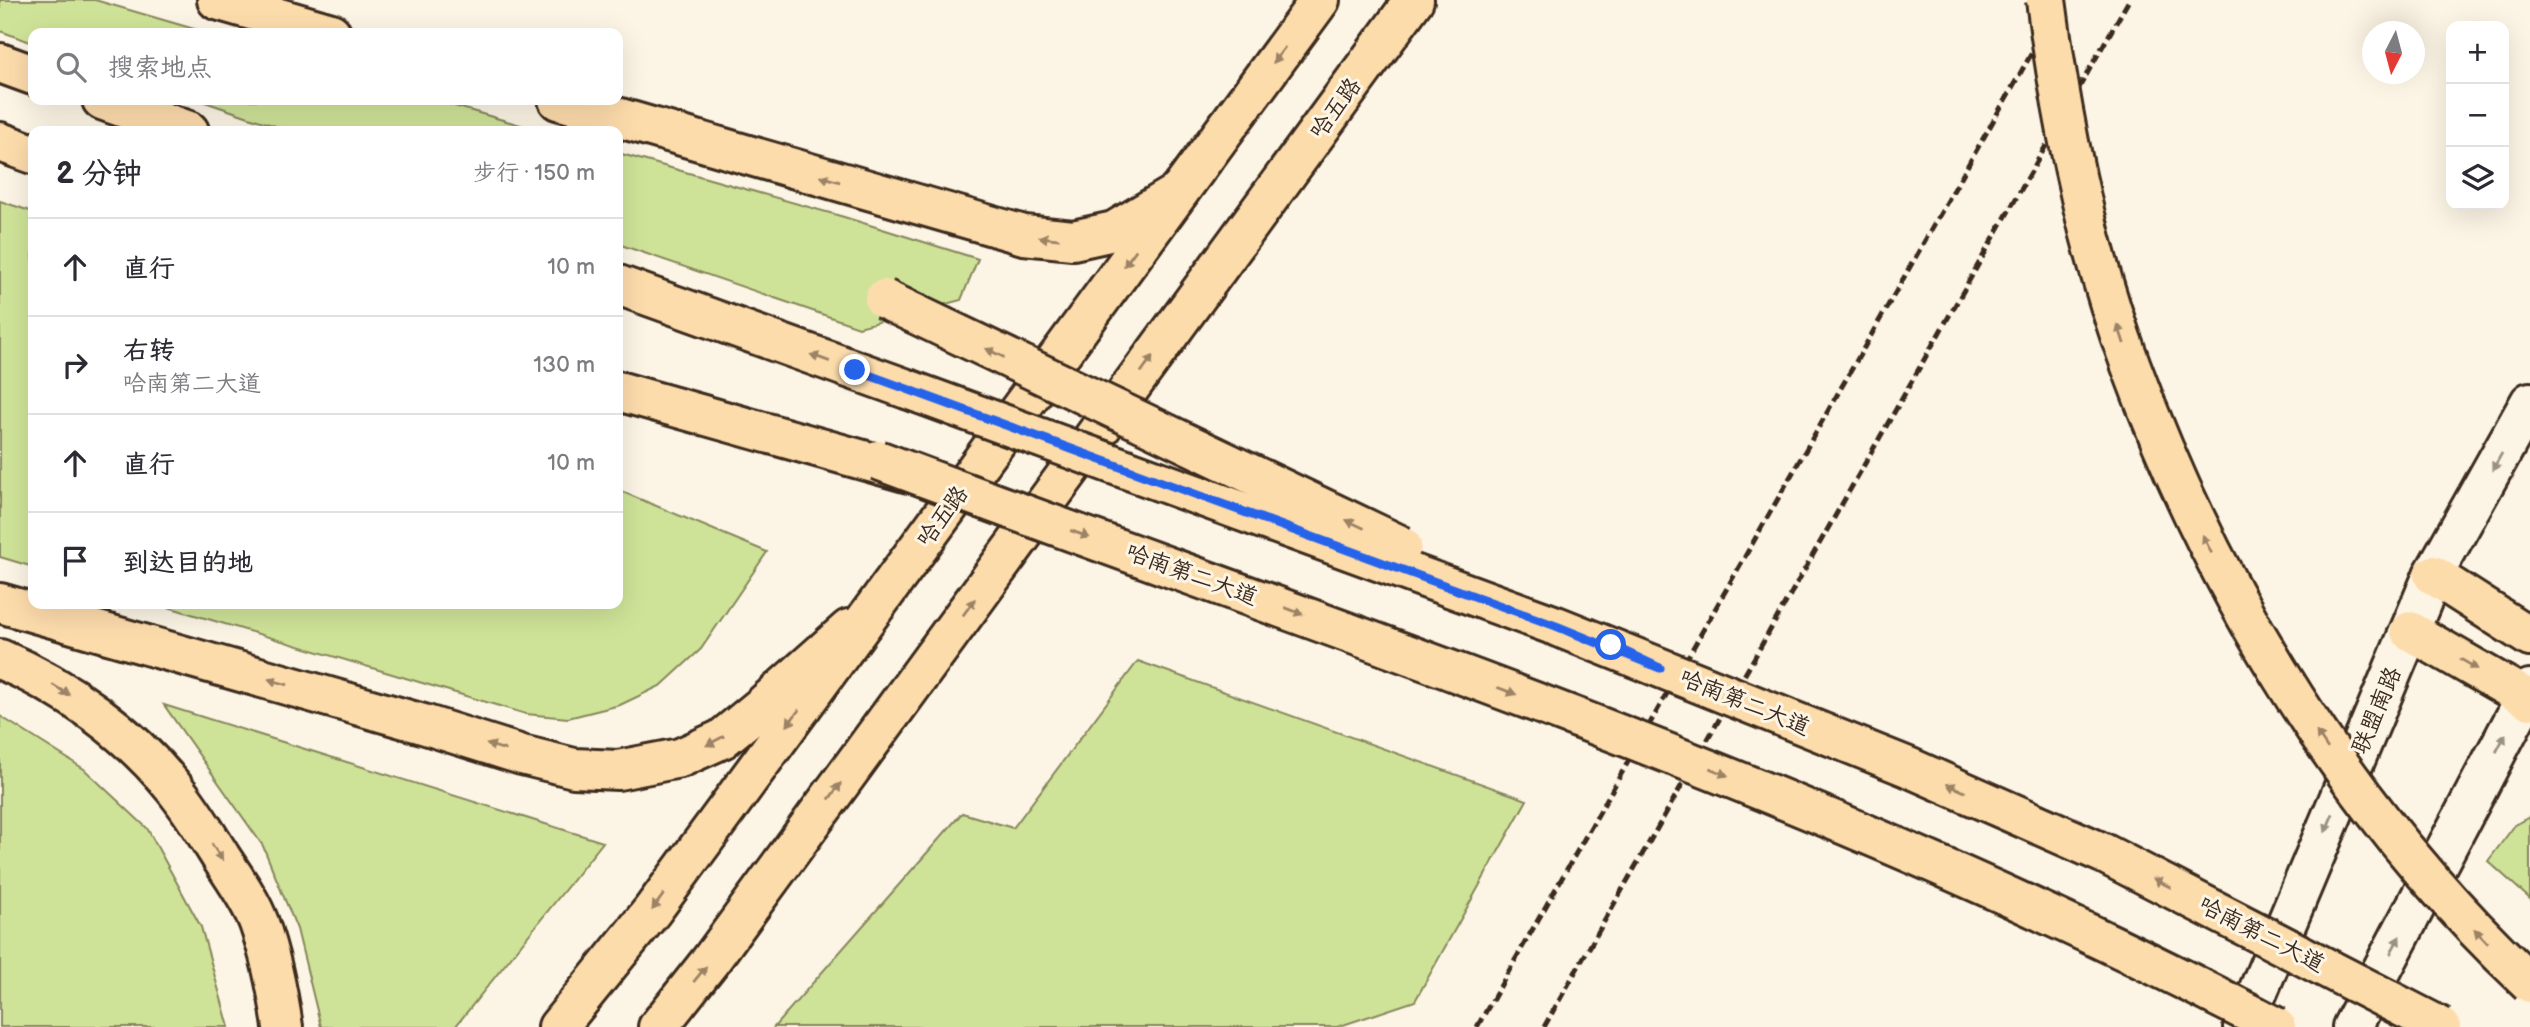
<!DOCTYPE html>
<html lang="zh">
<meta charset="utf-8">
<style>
:root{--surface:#fff;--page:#f7f7f7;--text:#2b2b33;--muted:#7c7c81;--line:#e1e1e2}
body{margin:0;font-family:"Balsamiq Sans","LXGW WenKai TC",sans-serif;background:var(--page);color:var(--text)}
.controls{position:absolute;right:21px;top:21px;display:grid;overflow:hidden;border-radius:14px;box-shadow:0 7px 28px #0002}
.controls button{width:63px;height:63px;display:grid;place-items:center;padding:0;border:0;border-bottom:2px solid var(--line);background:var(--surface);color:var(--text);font:35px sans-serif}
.compass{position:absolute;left:2362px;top:21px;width:63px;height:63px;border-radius:50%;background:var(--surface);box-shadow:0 7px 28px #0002;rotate:186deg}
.stop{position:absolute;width:21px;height:21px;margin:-16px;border:5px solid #2563eb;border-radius:50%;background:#fff}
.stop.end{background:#2563eb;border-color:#fff;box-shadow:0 2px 7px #0008}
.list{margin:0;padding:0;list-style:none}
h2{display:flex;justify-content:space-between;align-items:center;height:91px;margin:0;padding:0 28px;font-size:30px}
h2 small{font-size:23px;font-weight:400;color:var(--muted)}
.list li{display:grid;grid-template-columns:46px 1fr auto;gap:21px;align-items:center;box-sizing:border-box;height:98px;padding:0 28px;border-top:2px solid var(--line)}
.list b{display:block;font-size:26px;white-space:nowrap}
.list p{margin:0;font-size:23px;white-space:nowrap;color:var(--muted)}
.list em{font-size:23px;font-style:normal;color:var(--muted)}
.icon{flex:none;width:38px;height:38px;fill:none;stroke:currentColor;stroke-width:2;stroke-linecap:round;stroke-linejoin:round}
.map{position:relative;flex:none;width:2530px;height:1027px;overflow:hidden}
.search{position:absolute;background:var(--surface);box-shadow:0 7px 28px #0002;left:28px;top:28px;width:595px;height:77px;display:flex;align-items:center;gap:18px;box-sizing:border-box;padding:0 24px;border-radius:14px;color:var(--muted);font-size:26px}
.panel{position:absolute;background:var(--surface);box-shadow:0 7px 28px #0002;left:28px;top:126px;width:595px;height:483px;border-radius:14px}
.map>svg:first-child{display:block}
.green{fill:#cfe398;stroke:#85865b;stroke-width:2}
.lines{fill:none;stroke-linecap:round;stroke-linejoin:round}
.secondary-casing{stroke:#3b2a1e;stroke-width:44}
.primary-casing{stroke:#3b2a1e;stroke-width:44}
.trunk-casing{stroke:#3b2a1e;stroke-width:44}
.secondary{stroke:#fcf5e5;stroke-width:38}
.primary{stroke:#fddcac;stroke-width:38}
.trunk{stroke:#fddcac;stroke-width:38}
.rail{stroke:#3b2a1e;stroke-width:5;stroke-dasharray:10 5;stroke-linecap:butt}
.primary-bridge-casing{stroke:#3b2a1e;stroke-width:44;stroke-linecap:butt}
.primary-bridge{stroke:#fddcac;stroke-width:38}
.oneway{fill:#9c8365}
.oneway2{fill:#9c9082}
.route{stroke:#2563eb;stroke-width:9}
.labels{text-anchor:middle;stroke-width:6;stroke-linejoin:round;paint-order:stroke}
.street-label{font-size:23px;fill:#3b2a1e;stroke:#fcf5e5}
</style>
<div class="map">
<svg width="2530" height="1027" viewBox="0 0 2530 1027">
<rect width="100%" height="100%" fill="#fcf5e5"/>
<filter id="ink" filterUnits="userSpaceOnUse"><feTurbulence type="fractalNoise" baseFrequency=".0143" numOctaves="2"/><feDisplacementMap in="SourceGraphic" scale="14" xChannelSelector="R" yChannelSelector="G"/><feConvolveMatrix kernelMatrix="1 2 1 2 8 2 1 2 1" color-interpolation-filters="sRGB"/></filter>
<g filter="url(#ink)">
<!-- green -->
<g class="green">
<path d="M 0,0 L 95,0 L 208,33 L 33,33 L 33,43 L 0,31 Z"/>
<path d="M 199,100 L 434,100 L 541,131 L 290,131 Z"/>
<path d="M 618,153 L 844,217 L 978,259 L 961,300 L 859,327 L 618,244 Z"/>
<path d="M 0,201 L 33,212 L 33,567 L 0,557 Z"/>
<path d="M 618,490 L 767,552 L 701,649 L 662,685 L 620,705 L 568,718 L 526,714 L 158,604 L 618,604 Z"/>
<path d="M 1138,661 L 1527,800 L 1415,1001 L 1337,1027 L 774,1027 L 962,813 L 1013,828 Z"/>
<path d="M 164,705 L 603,842 L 455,1027 L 321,1027 L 297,929 L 263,846 Z"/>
<path d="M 0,716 L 84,769 L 147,828 L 201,927 L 229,1027 L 0,1027 Z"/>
<path d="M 2530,817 L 2530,899 L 2488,861 L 2515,825 Z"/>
</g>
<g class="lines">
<defs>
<g id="secondary">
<path d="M 2243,1027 L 2433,575 L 2530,402"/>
<path d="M 2352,1027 L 2530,689"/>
</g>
<g id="primary">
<path d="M 217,0 L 331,33"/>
<path d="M 0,63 L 33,75"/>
<path d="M 102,100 L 189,131"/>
<path d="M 558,100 L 1024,235 L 1073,240 L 1114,231 L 1179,192"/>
<path d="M 0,142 L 33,154"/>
<path d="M 618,285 L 907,389"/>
<path d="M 618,391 L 909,473"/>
<path d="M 2433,575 L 2530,637"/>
<path d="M 0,603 L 423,724 L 522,755 L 574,768 L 618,770 L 680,758 L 722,739 L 762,706 L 849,629"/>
<path d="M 2410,631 L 2530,700"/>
<path d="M 0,659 C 66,687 129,732 174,788 C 192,810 207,835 222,859 C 235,879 251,901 259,923 C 271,957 278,992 283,1027"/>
</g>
<g id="trunk">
<path d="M 558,1027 L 652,911 L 1320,0"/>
<path d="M 658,1027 L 711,960 L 1414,0"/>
</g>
</defs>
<!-- secondary casing -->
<use href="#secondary" class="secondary-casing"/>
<!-- primary casing -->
<use href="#primary" class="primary-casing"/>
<!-- trunk casing -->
<use href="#trunk" class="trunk-casing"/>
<!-- secondary -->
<use href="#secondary" class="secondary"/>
<!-- primary -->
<use href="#primary" class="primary"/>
<!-- trunk -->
<use href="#trunk" class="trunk"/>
<!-- rail -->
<g class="rail">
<path d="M 1477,1027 L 2062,0"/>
<path d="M 1544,1027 L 2129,0"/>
</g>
<defs>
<g id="primary-bridge">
<path d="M 2046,0 C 2062,124 2087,249 2131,366 C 2216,597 2350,814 2530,983"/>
<path d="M 884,299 L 1402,546"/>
<path d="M 907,389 L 1556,626 L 1908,767 L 2103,853 L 2441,1027"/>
<path d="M 878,460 C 1349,637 1829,791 2276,1027"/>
</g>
</defs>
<!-- primary-bridge casing -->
<use href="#primary-bridge" class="primary-bridge-casing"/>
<!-- primary-bridge -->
<use href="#primary-bridge" class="primary-bridge"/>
</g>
<!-- one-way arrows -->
<defs><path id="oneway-solid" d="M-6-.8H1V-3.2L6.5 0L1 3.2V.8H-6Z" transform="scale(1.75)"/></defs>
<g class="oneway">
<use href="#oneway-solid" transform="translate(1279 55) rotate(126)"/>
<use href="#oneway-solid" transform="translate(830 179) rotate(-164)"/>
<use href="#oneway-solid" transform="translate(1049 238) rotate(-174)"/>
<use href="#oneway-solid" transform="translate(1130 258) rotate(126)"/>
<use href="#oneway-solid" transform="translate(2121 334) rotate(-108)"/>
<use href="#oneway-solid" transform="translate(995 353) rotate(-154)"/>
<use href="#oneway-solid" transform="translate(820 358) rotate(-160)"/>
<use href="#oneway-solid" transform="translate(1147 364) rotate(-54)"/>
<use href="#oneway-solid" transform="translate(1355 524) rotate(-155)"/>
<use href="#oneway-solid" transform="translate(1080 534) rotate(20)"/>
<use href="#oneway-solid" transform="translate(2207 544) rotate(-116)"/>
<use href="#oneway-solid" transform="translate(969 607) rotate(-54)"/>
<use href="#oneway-solid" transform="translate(1294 611) rotate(21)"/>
<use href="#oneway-solid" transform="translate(2469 664) rotate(30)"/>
<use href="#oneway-solid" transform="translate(278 682) rotate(-164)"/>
<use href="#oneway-solid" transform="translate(61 690) rotate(32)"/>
<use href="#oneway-solid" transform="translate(1507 691) rotate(21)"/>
<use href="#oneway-solid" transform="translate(793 718) rotate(126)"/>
<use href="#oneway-solid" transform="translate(2322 740) rotate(-124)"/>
<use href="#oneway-solid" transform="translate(715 741) rotate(152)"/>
<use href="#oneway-solid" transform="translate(496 747) rotate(-163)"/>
<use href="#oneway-solid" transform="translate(1719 772) rotate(23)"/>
<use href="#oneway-solid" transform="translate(1956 788) rotate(-156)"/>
<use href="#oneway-solid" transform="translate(835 791) rotate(-54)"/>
<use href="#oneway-solid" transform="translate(217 852) rotate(57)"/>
<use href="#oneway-solid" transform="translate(2162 883) rotate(-153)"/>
<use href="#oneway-solid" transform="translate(658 902) rotate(126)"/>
<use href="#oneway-solid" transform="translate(2481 936) rotate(-133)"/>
<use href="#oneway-solid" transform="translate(700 974) rotate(-51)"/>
</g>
<g class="oneway2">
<use href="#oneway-solid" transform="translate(2497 462) rotate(119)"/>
<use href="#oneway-solid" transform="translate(2501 743) rotate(-62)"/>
<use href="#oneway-solid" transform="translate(2329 823) rotate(113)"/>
<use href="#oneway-solid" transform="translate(2395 945) rotate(-62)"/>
</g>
</g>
<g class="lines" filter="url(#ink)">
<!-- route -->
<path class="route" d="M 855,370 L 1556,626 L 1660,668 L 1611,645"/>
</g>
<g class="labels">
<!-- street labels -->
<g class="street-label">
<text transform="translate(1335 108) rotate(-54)" y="8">哈五路</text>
<text transform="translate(942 516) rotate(-54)" y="8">哈五路</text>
<text transform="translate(1192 574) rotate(20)" y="8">哈南第二大道</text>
<text transform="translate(1745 702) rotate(22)" y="8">哈南第二大道</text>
<text transform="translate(2376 710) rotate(-67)" y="8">联盟南路</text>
<text transform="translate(2262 934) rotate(27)" y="8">哈南第二大道</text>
</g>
</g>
</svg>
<div class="controls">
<button>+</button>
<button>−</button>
<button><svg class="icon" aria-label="layers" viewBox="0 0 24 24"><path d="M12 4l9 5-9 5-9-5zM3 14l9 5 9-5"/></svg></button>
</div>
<svg class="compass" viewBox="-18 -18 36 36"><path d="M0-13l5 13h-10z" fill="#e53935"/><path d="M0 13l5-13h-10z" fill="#7c7c81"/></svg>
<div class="stop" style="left:1611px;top:645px"></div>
<div class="stop end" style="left:855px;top:370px"></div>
<div class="search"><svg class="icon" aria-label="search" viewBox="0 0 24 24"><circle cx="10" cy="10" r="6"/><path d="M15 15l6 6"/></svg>搜索地点</div>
<section class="panel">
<h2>2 分钟<small>步行 · 150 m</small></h2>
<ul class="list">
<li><svg class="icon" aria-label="ahead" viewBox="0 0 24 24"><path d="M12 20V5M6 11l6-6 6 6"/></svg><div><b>直行</b></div><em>10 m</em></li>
<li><svg class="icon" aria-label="right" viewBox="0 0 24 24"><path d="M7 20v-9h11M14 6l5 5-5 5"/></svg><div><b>右转</b><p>哈南第二大道</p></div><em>130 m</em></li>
<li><svg class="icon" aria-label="ahead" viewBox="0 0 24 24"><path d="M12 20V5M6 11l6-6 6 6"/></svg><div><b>直行</b></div><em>10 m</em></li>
<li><svg class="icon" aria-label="arrive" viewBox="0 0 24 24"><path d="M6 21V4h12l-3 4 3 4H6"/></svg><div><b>到达目的地</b></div></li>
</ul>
</section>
</div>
